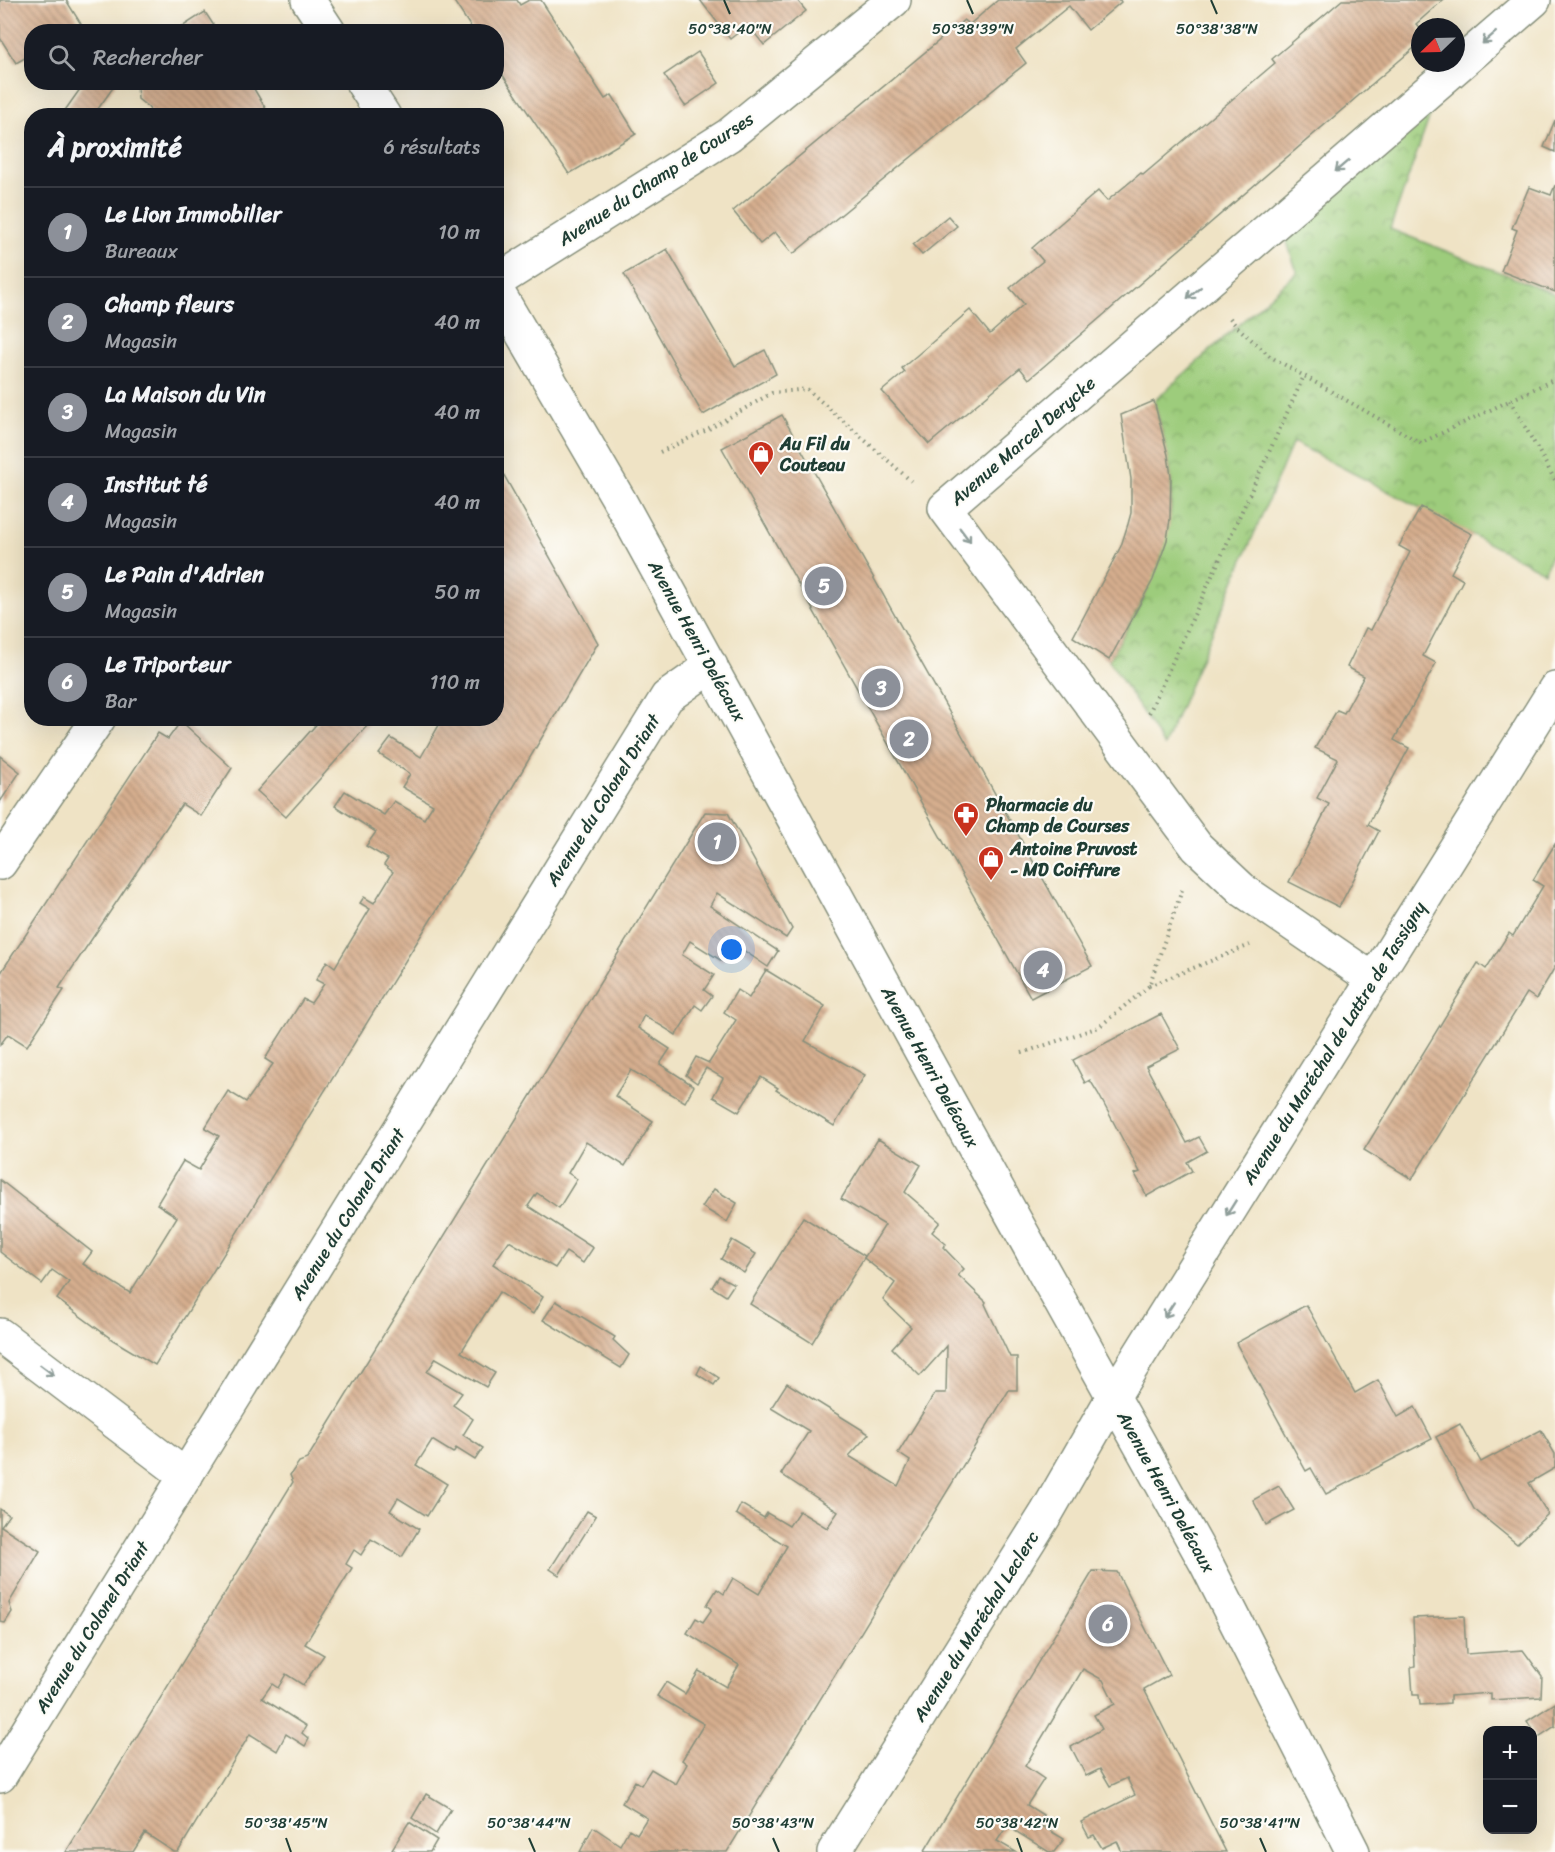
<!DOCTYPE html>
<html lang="fr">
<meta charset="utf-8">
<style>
:root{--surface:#171b24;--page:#242831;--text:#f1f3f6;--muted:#9ea1a6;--line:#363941;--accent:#8c9099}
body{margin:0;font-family:Sriracha,sans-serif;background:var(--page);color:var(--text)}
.controls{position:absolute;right:18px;bottom:18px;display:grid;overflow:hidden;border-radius:12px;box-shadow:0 6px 24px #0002}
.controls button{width:54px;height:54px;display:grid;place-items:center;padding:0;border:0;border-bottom:2px solid var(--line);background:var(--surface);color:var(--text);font:30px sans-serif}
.compass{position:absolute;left:1411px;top:18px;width:54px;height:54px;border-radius:50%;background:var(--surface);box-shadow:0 6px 24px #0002;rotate:247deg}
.you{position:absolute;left:732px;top:950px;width:21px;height:21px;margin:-15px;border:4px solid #fff;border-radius:50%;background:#1a73e8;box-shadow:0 0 0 9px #1a73e833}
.badge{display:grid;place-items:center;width:39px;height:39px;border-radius:50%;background:var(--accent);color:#fff;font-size:20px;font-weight:700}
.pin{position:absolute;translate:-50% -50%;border:3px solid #fff;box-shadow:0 2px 6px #0006}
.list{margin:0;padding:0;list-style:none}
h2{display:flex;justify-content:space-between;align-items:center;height:78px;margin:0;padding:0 24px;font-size:26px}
h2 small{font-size:20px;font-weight:400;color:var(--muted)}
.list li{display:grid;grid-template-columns:39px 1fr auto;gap:18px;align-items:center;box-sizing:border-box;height:90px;padding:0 24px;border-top:2px solid var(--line)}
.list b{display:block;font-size:22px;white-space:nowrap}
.list p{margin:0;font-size:20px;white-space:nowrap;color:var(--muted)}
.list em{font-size:20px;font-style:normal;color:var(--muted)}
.icon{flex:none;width:33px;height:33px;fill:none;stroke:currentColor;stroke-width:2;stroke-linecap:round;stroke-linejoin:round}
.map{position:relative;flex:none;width:1555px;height:1852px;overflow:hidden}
.search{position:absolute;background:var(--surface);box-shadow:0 6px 24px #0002;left:24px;top:24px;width:480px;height:66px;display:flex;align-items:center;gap:15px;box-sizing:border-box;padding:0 21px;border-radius:24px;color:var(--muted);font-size:22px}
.panel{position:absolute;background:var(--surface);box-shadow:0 6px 24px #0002;left:24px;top:108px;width:480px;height:618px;border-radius:24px}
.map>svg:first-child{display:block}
.park{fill:url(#park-crowns);stroke:#5e8458;stroke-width:1.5}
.building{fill:url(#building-back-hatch)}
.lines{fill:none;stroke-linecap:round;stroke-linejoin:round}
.minor-casing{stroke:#87907c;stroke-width:36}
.path{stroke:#87907c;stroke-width:4;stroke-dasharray:1.5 4.5;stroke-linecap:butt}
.minor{stroke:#fff;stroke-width:33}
.oneway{stroke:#8f9e9a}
.ticks{fill:none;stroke:#1f3d34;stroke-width:2}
.labels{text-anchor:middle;stroke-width:4.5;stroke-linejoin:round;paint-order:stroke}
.street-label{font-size:18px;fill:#1f3d34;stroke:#fdfcf7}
.poi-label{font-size:18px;font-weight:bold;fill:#1f3d34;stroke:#fdfcf7;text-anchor:start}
.ticks-label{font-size:15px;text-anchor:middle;fill:#1f3d34;stroke:#fdfcf7;stroke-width:4.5;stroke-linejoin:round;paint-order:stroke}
</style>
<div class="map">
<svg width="1555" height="1852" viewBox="0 0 1555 1852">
<defs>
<pattern id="park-crowns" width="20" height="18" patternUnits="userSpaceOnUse" patternTransform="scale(1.5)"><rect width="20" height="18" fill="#9dcc7b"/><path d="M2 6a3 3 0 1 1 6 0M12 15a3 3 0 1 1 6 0" fill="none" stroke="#7fa766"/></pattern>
<pattern id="building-back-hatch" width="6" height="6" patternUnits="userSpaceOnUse" patternTransform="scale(1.5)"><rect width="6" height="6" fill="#d6ae8e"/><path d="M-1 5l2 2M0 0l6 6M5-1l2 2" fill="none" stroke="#ad8f75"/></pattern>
</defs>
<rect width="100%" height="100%" fill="#fdfcf7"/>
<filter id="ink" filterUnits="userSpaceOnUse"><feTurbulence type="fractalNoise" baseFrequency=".0167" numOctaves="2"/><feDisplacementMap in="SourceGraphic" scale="12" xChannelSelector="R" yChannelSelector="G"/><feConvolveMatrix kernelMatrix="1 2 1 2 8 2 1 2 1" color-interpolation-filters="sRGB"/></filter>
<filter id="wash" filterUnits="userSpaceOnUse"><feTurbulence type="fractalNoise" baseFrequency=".008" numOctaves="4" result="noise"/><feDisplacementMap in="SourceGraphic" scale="24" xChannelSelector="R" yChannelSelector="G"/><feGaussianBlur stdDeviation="1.35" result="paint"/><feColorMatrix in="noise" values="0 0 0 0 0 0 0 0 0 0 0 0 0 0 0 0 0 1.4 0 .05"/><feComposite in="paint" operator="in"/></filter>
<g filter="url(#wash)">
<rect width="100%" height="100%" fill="#efe3c5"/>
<!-- park -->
<path class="park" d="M 1438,93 L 1390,229 L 1555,294 L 1555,546 L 1544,572 L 1293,442 L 1164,746 L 1109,660 C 1143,599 1176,551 1171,477 C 1169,451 1160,426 1154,401 L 1297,272 L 1284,233 Z"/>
<g id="blocks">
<!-- building -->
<g class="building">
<path d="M 0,0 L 66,0 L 81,24 L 69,32 L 32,32 L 32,54 L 16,63 L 0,38 Z"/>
<path d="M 453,0 L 517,0 L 520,5 L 529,0 L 541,0 L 605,99 L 612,95 L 636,134 L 569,174 L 496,65 L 496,32 L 474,32 Z"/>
<path d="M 700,0 L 797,0 L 806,11 L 764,45 L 748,25 L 730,39 Z"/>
<path d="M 998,0 L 1120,0 L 1121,2 L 1088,30 L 1069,6 L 1016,49 L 1026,63 L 793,254 L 775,232 L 760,244 L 733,211 L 964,20 L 970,24 Z"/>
<path d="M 1342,0 L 1443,0 L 1416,24 L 1420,28 L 1420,43 L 1393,66 L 1029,379 L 1020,368 L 929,444 L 882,391 L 905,372 L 902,368 L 970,310 L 990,334 L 1024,304 L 1010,288 L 1043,261 L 1032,248 L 1098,191 L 1107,201 L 1141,173 L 1143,175 L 1275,63 L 1272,59 Z"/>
<path d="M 205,12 L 218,32 L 174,32 Z"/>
<path d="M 698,52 L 719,83 L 685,106 L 664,75 Z"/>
<path d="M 85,82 L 117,82 L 93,116 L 61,116 Z"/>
<path d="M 133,82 L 250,82 L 270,116 L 152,116 L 149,108 L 138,99 L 137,85 Z"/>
<path d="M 1555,120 L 1555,152 L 1544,147 Z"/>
<path d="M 1555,185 L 1555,292 L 1501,271 L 1517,230 L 1512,228 L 1529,187 L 1551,195 Z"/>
<path d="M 948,216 L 957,226 L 922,255 L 913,245 Z"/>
<path d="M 667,249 L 735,366 L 765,350 L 776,374 L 703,415 L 624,274 Z"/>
<path d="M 1154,401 L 1168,455 L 1171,476 L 1170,519 L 1167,540 L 1153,580 L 1109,660 L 1073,637 L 1121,546 L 1128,524 L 1131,513 L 1131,479 L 1121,415 Z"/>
<path d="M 782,415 L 1092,966 L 1031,998 L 722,448 Z"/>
<path d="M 496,461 L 598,643 L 503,803 L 155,1365 L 113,1340 L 57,1299 L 69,1282 L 52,1270 L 42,1284 L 0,1252 L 0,1180 L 92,1252 L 83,1264 L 130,1293 L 177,1217 L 157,1204 L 183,1161 L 199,1170 L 219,1136 L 205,1128 L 228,1091 L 246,1102 L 273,1064 L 265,1059 L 303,999 L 311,1003 L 324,984 L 316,980 L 327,961 L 335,967 L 370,909 L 360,903 L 364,897 L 374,903 L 393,872 L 384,865 L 388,859 L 366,846 L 376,832 L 335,806 L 345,791 L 384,815 L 394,801 L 424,819 L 433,805 L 402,787 L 410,774 L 379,754 L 391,738 L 421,757 L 443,718 L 496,718 Z"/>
<path d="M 1421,507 L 1472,534 L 1451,573 L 1463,580 L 1423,656 L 1436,663 L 1394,740 L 1409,748 L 1368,825 L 1379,831 L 1339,907 L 1289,882 L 1329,804 L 1317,798 L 1338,759 L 1315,748 L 1337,710 L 1344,713 L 1364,676 L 1347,667 L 1366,628 L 1371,630 L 1410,552 L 1399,546 Z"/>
<path d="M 322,718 L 374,718 L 286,817 L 257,791 Z"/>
<path d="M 181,721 L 232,768 L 201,816 L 182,804 L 59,988 L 64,990 L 27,1046 L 8,1034 L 0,1045 L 0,974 L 158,733 L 168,739 Z"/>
<path d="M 0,756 L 20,772 L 0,802 Z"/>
<path d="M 705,812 L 728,813 L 792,929 L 786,938 L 717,893 L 710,906 L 778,951 L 768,967 L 734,944 L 722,961 L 690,941 L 682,955 L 714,975 L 704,990 L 712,996 L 702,1010 L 695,1005 L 676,1035 L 644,1015 L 638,1028 L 670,1049 L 660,1064 L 694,1086 L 685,1102 L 631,1070 L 615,1096 L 653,1121 L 625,1166 L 586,1142 L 568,1173 L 577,1179 L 559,1208 L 537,1193 L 528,1206 L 593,1248 L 583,1263 L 566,1252 L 555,1268 L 509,1241 L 493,1264 L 543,1297 L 533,1314 L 499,1292 L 461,1352 L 495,1373 L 486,1387 L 436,1358 L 427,1372 L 462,1393 L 453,1405 L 473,1419 L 463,1435 L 483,1448 L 475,1460 L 456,1448 L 453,1453 L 432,1440 L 416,1465 L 447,1484 L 427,1516 L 398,1498 L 390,1511 L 419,1529 L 402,1557 L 371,1539 L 361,1555 L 354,1550 L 346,1564 L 352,1568 L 305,1644 L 324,1655 L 303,1685 L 286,1674 L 278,1688 L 272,1684 L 262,1698 L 306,1726 L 302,1733 L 309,1739 L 305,1746 L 286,1734 L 277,1751 L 250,1734 L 178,1852 L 174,1852 L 145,1833 L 133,1852 L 66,1852 L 293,1482 L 290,1475 L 299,1462 L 307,1459 L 317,1443 Z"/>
<path d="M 1555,844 L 1555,967 L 1536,999 L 1527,993 L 1412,1179 L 1364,1150 L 1478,963 L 1486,969 L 1509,933 L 1513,936 L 1543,886 L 1533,880 Z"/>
<path d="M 766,970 L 825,1006 L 805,1041 L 865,1075 L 834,1126 L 776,1090 L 778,1088 L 761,1077 L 739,1112 L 713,1097 L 723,1078 L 706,1068 L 697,1083 L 686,1075 L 696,1057 L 709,1063 L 736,1020 L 724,1012 L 737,990 L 749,998 Z"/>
<path d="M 1161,1014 L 1180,1049 L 1146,1066 L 1187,1143 L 1199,1137 L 1207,1151 L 1187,1162 L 1192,1171 L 1147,1196 L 1135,1174 L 1140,1172 L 1098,1093 L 1090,1080 L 1085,1083 L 1073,1060 Z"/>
<path d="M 878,1139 L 921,1165 L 905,1192 L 940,1222 L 932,1232 L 946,1244 L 943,1247 L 964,1269 L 958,1275 L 986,1302 L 985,1304 L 1010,1357 L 1017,1357 L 1017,1390 L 1009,1390 L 727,1852 L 580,1852 L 593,1827 L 620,1845 L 629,1829 L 637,1834 L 647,1818 L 622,1803 L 635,1781 L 641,1785 L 651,1769 L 676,1784 L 687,1764 L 682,1760 L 704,1724 L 657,1696 L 666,1682 L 685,1694 L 699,1671 L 726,1687 L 739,1665 L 687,1633 L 696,1618 L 703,1622 L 712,1609 L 707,1605 L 717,1589 L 724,1594 L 733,1578 L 759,1594 L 787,1546 L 736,1514 L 741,1504 L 764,1518 L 767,1513 L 789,1526 L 799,1511 L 827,1528 L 838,1512 L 781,1474 L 809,1431 L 771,1408 L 787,1383 L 869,1434 L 849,1456 L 898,1486 L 910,1461 L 898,1453 L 935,1393 L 946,1393 L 947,1346 L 920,1376 L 892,1348 L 911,1327 L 883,1300 L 895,1283 L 864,1258 L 885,1225 L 841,1199 Z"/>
<path d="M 714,1189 L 737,1203 L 727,1222 L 702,1207 Z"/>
<path d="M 803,1217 L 865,1256 L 812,1343 L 750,1304 Z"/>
<path d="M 732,1240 L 756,1254 L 744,1273 L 721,1259 Z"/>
<path d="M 719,1276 L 734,1284 L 726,1296 L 712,1287 Z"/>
<path d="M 556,1301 L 615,1337 L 613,1340 L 629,1355 L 621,1368 L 543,1320 Z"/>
<path d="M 1306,1305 L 1355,1393 L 1378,1380 L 1398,1417 L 1415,1407 L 1432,1439 L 1326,1494 L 1311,1468 L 1306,1471 L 1236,1343 Z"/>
<path d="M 701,1366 L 719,1378 L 714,1385 L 697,1374 Z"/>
<path d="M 1460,1424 L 1481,1462 L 1541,1430 L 1555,1454 L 1555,1468 L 1529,1483 L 1548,1514 L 1517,1544 L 1474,1509 L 1436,1437 Z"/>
<path d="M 1279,1486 L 1294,1510 L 1266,1525 L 1253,1500 Z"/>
<path d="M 0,1509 L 9,1515 L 1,1526 L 40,1551 L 9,1603 L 12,1612 L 5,1623 L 0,1622 Z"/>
<path d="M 587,1511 L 596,1516 L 559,1575 L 550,1569 Z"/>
<path d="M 1093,1571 L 1117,1572 L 1169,1675 L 1144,1689 L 1226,1852 L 1122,1852 L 1117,1841 L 1102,1848 L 1094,1835 L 1089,1837 L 1081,1822 L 1135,1795 L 1127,1778 L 1110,1786 L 1100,1769 L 1086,1776 L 1071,1747 L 1102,1729 L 1094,1715 L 1115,1704 L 1103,1680 L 1083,1669 L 1025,1766 L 1044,1779 L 1027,1805 L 1043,1815 L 1037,1823 L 1064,1839 L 1054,1852 L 1049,1852 L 1007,1826 L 997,1841 L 1016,1852 L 924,1852 Z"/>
<path d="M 1464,1616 L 1466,1654 L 1523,1650 L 1542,1676 L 1541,1697 L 1491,1700 L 1491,1693 L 1450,1696 L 1450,1703 L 1420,1705 L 1419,1695 L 1413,1695 L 1411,1667 L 1415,1666 L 1413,1618 Z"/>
<path d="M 1555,1703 L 1555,1726 L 1537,1738 L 1527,1721 Z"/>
<path d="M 426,1794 L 451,1809 L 436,1834 L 412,1818 Z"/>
<path d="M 409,1822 L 437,1840 L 430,1852 L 397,1852 L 392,1849 Z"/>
</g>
</g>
</g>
<g filter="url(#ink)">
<use href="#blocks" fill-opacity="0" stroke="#87907c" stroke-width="1.5"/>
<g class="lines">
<defs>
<g id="minor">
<path d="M 308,0 L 329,32"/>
<path d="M 362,82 L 384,116"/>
<path d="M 496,282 L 729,135 L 894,0"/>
<path d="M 496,289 L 618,498 L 938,1082 L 1207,1565 L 1353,1852"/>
<path d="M 0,863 L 99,718"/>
<path d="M 1374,980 L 1244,891 L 1197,847 L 945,508 L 1534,0"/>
<path d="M 0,1335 L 186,1476"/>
<path d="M 0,1776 L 667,697 L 711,666"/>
<path d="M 834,1852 L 1047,1512 L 1113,1397 L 1555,689"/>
</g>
</defs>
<!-- minor casing -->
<use href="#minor" class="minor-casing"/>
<!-- path -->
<g class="path">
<path d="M 1230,318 L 1236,326 L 1271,357 L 1421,443 L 1555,379"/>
<path d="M 1510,400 L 1555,480"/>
<path d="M 660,452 L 707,430 L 772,393 L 807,389 L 911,481"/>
<path d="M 1149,713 L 1304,376"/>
<path d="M 1149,986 L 1250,945"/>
<path d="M 1022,1053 L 1099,1027 L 1149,986 L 1182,890"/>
</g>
<!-- minor -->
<use href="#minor" class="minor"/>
</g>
<!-- one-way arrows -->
<defs><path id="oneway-shaft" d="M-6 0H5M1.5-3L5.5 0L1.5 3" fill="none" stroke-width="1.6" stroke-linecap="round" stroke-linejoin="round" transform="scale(1.5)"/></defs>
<g class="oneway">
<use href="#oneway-shaft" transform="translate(1489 38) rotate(139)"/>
<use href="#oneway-shaft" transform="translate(1342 166) rotate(139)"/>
<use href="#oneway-shaft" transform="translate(1194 293) rotate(139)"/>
<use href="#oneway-shaft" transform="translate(965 535) rotate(53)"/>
<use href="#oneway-shaft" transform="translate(1231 1208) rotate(122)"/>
<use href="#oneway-shaft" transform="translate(1169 1310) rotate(123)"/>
<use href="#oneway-shaft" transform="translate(47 1370) rotate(37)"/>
</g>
</g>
<!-- ticks -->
<path class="ticks" d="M 724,0 L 730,14M 967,0 L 973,14M 1211,0 L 1217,14M 286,1838 L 291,1852M 529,1838 L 535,1852M 773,1838 L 779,1852M 1017,1838 L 1022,1852M 1260,1838 L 1266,1852"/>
<!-- icons -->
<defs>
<symbol id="shop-pin" viewBox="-11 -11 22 30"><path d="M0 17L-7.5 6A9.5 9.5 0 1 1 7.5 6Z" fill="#c8321e" stroke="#fdfcf7"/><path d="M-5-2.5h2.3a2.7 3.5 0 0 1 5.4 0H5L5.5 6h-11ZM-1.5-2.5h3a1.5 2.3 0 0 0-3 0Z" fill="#fff"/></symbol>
<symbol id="pharmacy-pin" viewBox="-11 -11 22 30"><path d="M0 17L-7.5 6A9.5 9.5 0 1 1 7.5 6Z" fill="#c8321e" stroke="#fdfcf7"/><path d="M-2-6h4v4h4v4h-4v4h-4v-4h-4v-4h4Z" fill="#fff"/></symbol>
</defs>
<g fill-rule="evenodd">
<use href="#shop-pin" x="746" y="439" width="30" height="40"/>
<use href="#pharmacy-pin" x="951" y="800" width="30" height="40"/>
<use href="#shop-pin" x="976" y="844" width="30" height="40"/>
</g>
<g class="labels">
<!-- street labels -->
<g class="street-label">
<text transform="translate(656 179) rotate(-33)" y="6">Avenue du Champ de Courses</text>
<text transform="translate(1023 441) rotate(-41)" y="6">Avenue Marcel Derycke</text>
<text transform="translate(697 641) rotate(61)" y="6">Avenue Henri Delécaux</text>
<text transform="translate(603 800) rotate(-58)" y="6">Avenue du Colonel Driant</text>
<text transform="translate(1334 1043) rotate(-58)" y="6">Avenue du Maréchal de Lattre de Tassigny</text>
<text transform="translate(930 1067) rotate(61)" y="6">Avenue Henri Delécaux</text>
<text transform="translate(348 1214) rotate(-58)" y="6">Avenue du Colonel Driant</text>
<text transform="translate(1166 1492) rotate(61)" y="6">Avenue Henri Delécaux</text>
<text transform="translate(976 1626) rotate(-58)" y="6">Avenue du Maréchal Leclerc</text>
<text transform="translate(92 1627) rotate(-58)" y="6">Avenue du Colonel Driant</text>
</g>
<!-- poi labels -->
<g class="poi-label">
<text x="780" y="450">Au Fil du<tspan x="780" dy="21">Couteau</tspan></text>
<text x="986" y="811">Pharmacie du<tspan x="986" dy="21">Champ de Courses</tspan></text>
<text x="1010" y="855">Antoine Pruvost<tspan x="1010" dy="21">- MD Coiffure</tspan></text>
</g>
</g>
<g class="ticks-label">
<text x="730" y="34">50°38'40"N</text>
<text x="973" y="34">50°38'39"N</text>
<text x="1217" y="34">50°38'38"N</text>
<text x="286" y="1828">50°38'45"N</text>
<text x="529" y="1828">50°38'44"N</text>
<text x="773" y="1828">50°38'43"N</text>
<text x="1017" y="1828">50°38'42"N</text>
<text x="1260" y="1828">50°38'41"N</text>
</g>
</svg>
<div class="controls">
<button>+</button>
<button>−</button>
</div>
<svg class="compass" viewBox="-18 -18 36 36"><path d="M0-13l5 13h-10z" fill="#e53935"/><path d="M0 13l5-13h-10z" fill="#9ea1a6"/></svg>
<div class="you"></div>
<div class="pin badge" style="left:717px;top:842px">1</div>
<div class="pin badge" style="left:909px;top:739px">2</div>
<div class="pin badge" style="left:881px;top:688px">3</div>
<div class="pin badge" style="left:1043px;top:970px">4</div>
<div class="pin badge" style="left:824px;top:586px">5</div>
<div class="pin badge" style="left:1108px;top:1624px">6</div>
<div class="search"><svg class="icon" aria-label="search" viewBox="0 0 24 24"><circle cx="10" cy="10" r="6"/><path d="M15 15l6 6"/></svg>Rechercher</div>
<section class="panel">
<h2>À proximité<small>6 résultats</small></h2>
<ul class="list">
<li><span class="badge">1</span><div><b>Le Lion Immobilier</b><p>Bureaux</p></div><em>10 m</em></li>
<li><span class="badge">2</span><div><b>Champ fleurs</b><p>Magasin</p></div><em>40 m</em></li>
<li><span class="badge">3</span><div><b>La Maison du Vin</b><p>Magasin</p></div><em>40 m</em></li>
<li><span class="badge">4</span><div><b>Institut té</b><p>Magasin</p></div><em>40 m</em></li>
<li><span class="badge">5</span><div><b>Le Pain d'Adrien</b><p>Magasin</p></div><em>50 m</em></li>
<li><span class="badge">6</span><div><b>Le Triporteur</b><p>Bar</p></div><em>110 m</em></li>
</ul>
</section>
</div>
